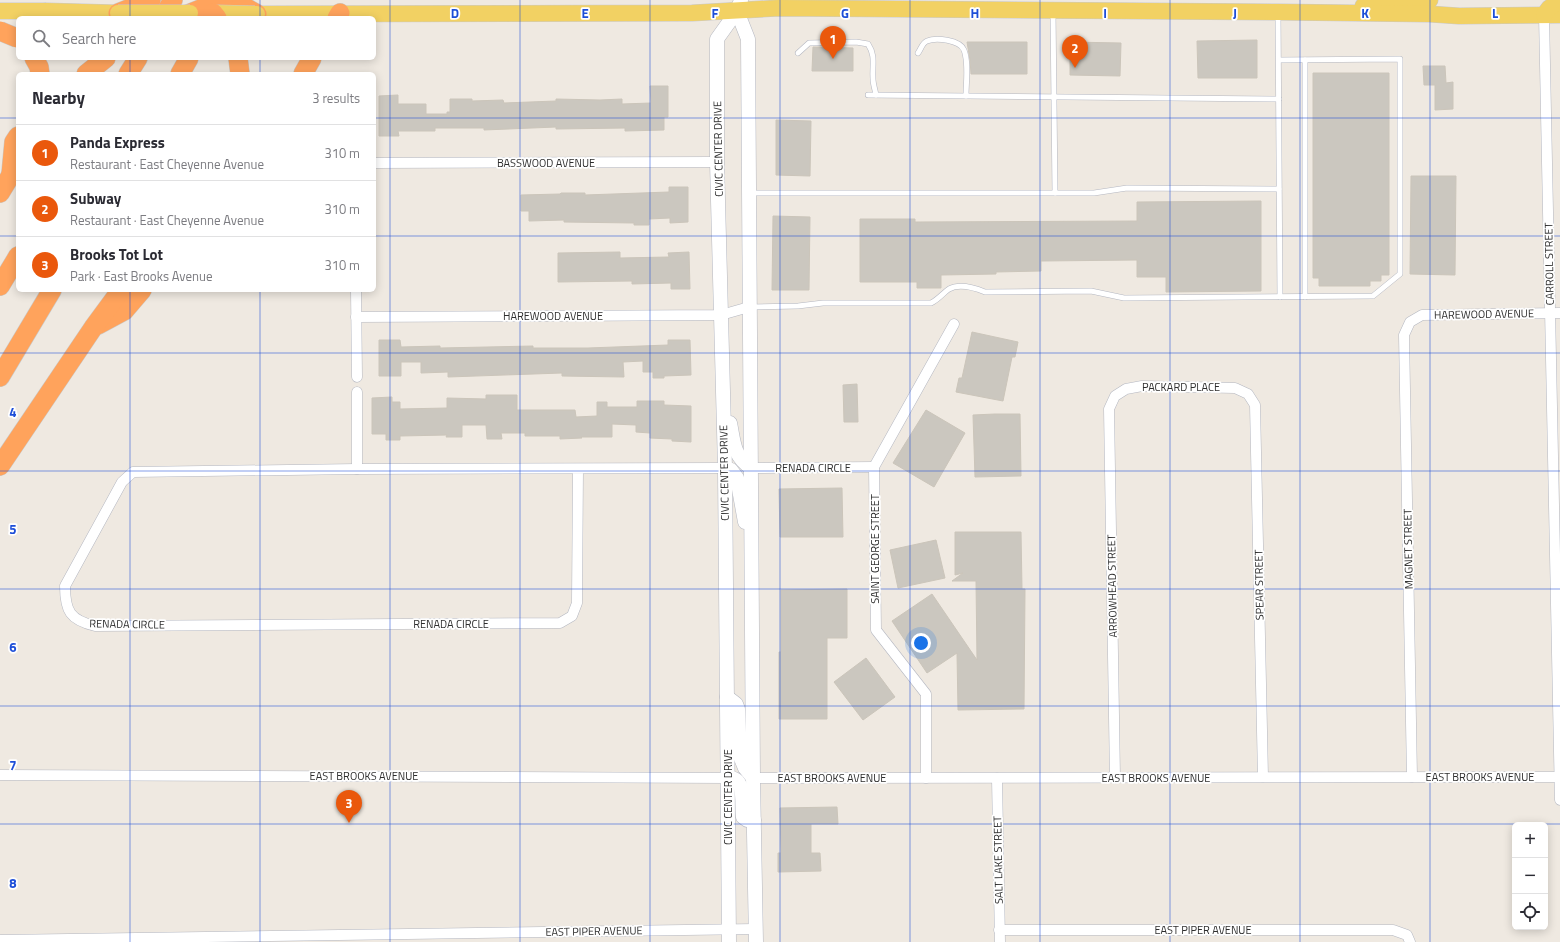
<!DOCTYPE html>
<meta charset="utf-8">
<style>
:root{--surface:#fff;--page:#f7f7f7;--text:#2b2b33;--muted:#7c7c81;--line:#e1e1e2;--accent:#ea580c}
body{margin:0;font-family:"Titillium Web",sans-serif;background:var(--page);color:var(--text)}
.controls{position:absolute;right:12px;bottom:12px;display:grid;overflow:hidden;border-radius:6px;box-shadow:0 2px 10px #0003}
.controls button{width:36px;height:36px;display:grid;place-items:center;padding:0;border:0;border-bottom:1px solid var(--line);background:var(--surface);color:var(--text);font:20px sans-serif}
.you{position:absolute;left:921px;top:643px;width:14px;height:14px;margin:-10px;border:3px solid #fff;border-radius:50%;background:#1a73e8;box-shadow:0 0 0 6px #1a73e833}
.badge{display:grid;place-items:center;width:26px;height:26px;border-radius:50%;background:var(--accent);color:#fff;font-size:13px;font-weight:700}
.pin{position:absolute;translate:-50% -33px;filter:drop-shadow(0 1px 2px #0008)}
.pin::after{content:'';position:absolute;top:21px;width:14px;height:12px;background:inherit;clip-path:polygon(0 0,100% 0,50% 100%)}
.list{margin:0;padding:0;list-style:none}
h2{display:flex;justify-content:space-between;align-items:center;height:52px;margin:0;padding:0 16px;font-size:17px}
h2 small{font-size:13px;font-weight:400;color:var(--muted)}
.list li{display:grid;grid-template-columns:26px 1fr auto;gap:12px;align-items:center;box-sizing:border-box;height:56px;padding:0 16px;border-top:1px solid var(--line)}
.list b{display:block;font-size:15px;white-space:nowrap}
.list p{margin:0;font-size:13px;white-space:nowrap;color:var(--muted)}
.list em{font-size:13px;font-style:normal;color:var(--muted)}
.icon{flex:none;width:22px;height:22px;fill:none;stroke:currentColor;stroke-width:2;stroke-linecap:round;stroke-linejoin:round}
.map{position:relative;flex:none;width:1560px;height:942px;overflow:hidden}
.search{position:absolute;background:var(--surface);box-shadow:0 2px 10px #0003;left:16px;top:16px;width:360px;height:44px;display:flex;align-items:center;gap:10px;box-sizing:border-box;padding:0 14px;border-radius:6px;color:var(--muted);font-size:15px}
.panel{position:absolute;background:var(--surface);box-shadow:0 2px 10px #0003;left:16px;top:72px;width:360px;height:220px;border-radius:6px}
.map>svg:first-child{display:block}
.building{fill:#cbc7bf;stroke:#cbc5ba}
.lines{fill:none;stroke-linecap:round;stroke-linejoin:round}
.lane-casing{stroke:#b4b7c1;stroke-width:6}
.street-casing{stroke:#b4b7c1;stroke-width:11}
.secondary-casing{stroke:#b4b7c1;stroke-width:15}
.primary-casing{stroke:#c9c9c9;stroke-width:17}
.highway-casing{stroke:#c9c9c9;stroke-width:20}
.lane{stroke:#fff;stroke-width:5}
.street{stroke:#fff;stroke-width:10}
.secondary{stroke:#fff;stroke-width:14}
.primary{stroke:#f2d163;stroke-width:16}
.highway{stroke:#ffa35c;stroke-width:19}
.primary-bridge-casing{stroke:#c9c9c9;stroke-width:17;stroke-linecap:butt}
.highway-bridge-casing{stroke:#c9c9c9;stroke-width:20;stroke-linecap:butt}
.primary-bridge{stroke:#f2d163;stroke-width:16}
.highway-bridge{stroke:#ffa35c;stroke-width:19}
.grid{fill:none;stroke:#1d4ed8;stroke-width:1;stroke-opacity:0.55}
.labels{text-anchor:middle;stroke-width:3.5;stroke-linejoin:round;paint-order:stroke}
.street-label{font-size:11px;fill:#2e2e2e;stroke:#fff}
.grid-label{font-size:13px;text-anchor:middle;font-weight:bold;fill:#1d4ed8;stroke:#fff;stroke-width:3.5;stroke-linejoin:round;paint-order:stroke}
</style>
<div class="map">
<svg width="1560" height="942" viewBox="0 0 1560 942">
<rect width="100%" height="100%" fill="#efe9e1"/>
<!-- building -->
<g class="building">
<path d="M 1257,40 L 1257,78 L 1198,78 L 1197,41 Z"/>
<path d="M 967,42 L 1027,42 L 1027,74 L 971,74 L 970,60 Z"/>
<path d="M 1070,42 L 1121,43 L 1120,76 L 1070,75 Z"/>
<path d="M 813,47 L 853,48 L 853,71 L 812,71 Z"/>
<path d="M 1423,66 L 1445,66 L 1446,83 L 1453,82 L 1453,109 L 1435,110 L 1435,85 L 1424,85 Z"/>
<path d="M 1313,73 L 1389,73 L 1389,275 L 1381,275 L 1381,281 L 1370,281 L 1370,286 L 1319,286 L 1319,278 L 1313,278 Z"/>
<path d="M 650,86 L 668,86 L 668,117 L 664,117 L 664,130 L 625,131 L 625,128 L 556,129 L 556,127 L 484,130 L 484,128 L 435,128 L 435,131 L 398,131 L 399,136 L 379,136 L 379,96 L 398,95 L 398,104 L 426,104 L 426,114 L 447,114 L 447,112 L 450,112 L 450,99 L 472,99 L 472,101 L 503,100 L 504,103 L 556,101 L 556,99 L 600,100 L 622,99 L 622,104 L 651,103 Z"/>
<path d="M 776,120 L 811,121 L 810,176 L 776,175 Z"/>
<path d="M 1411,176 L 1456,176 L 1455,275 L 1410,274 Z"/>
<path d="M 669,187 L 688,187 L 688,222 L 670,223 L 670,218 L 649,219 L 649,225 L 634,225 L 634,223 L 564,222 L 564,220 L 529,221 L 529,211 L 521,211 L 521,195 L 560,194 L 561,193 L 585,193 L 585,195 L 669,192 Z"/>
<path d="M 1261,201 L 1261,291 L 1166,292 L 1166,277 L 1137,277 L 1137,260 L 1041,261 L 1041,271 L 996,272 L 996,274 L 941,275 L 941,288 L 917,288 L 917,282 L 860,282 L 860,219 L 915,219 L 915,222 L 1137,221 L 1137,202 Z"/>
<path d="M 773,216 L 810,217 L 809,290 L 772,290 Z"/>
<path d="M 620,252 L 620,258 L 669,257 L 668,253 L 689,252 L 690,289 L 671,289 L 671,283 L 632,284 L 632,281 L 558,282 L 558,253 Z"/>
<path d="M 972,332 L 1018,342 L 1015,357 L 1012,357 L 1003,401 L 956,392 L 959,378 L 962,378 Z"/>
<path d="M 379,340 L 400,340 L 401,347 L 440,346 L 440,348 L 533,346 L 533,348 L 588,348 L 668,345 L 668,340 L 690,340 L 691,375 L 664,376 L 664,378 L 653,378 L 653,372 L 643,372 L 643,361 L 623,362 L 624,377 L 562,376 L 562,373 L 448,377 L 448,372 L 421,373 L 421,362 L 401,362 L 401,376 L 379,376 Z"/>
<path d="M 857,384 L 858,422 L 844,422 L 843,385 Z"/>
<path d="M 486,395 L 517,395 L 517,410 L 575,410 L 576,417 L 597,416 L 597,402 L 607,402 L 607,407 L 637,407 L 637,401 L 664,401 L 664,405 L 691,406 L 691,442 L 672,441 L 672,439 L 650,438 L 650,433 L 636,432 L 636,425 L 612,424 L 612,437 L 581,437 L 582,438 L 560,439 L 560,436 L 525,436 L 525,433 L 501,433 L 502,439 L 487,439 L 486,425 L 462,425 L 462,437 L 446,437 L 447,435 L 400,436 L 400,440 L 386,440 L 386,434 L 372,434 L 372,398 L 392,397 L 392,402 L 400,402 L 400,409 L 447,408 L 447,398 L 486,399 Z"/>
<path d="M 926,410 L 965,433 L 934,487 L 893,463 Z"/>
<path d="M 995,414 L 1020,414 L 1021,476 L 975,477 L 973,415 Z"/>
<path d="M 842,488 L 843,537 L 780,537 L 779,489 Z"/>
<path d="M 955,532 L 1021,532 L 1022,589 L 1025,589 L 1024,709 L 958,710 L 957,653 L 927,673 L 892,621 L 932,594 L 977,660 L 976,581 L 952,581 L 963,573 L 955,575 Z"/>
<path d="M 936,540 L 945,578 L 898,588 L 890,550 Z"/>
<path d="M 847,589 L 847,638 L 827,638 L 827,719 L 779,719 L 779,652 L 781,652 L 781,590 Z"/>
<path d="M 866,658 L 895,697 L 863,720 L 834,682 Z"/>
<path d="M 837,807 L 838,824 L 811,824 L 811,853 L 820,853 L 821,871 L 778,872 L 778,853 L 781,853 L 780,808 Z"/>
</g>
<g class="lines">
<defs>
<g id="lane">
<path d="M 1053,12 L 1055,193"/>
<path d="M 1278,14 L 1280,297"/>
<path d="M 798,53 L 809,43 L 856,42 L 868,44 C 876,56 872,65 873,79 C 873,84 875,89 876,95"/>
<path d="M 918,53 C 921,49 922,43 927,41 C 936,37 960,40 964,50 C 969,63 966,82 966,96"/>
<path d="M 1305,60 L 1305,297"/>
<path d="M 868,95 L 1279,99"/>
<path d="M 751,193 L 1094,193 L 1127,188 L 1279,189"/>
<path d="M 750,307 L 798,306 L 823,303 L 931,303 C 939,299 943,293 949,289 C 960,283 975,288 985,292 L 1091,291 L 1124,298 L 1373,296 L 1400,274 L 1400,59 L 1279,60"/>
</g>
<g id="street">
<path d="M 1544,15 L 1560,800"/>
<path d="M 374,163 L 717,162"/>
<path d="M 356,290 L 357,377"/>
<path d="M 356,317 L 721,315 L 749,307"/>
<path d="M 357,392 L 357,469"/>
<path d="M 751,468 L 874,467"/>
<path d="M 578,469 L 577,603 L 572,616 L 560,623 L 95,626 C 70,620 65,611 65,586 L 122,482 L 133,472 L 357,469 L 725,468"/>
<path d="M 0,775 L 728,778"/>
<path d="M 1412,777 L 1404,335 L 1410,322 L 1422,315 L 1560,313"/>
<path d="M 753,778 L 1560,777"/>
<path d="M 926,778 L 926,694 L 876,630 L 874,467 L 954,324"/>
<path d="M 997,778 L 1000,942"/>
<path d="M 1115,778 L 1109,409 L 1115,396 L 1126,389 L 1142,386 L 1235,388 L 1248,394 L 1255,405 L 1263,777"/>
<path d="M 999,930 L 1393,930 L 1407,935 L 1410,942"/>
<path d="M 0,940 L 756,929"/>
</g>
<g id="secondary">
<path d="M 737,11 L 748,39 L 753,778 L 756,942"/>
<path d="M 730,423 C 734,442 733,456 751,468"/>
<path d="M 725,468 L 731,470 L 737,478 L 745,522"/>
<path d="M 727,697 L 736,704 L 738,709 L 740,756 L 745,768 L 753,778"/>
<path d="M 728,778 C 747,777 741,805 743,817 L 747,820 L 754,820"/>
<path d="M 729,942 L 725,468 L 717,162 L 717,39 L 737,11 L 741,0"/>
</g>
<g id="primary">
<path d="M 1363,6 L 1374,2 L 1430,0"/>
<path d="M 46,11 L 118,13"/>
<path d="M 257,14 L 692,13 L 779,8 L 1278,12 L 1430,14 L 1459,16 L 1560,15"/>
<path d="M 1544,15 L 1549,8 L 1560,1"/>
</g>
<g id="highway">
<path d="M 233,0 L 257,14"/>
<path d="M 118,13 L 151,0"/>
<path d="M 162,18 L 173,0"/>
<path d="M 178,18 L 223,0"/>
<path d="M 337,18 L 340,13"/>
<path d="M 34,58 L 39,67 L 40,74"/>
<path d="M 238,58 L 240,74"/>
<path d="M 86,74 L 106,58"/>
<path d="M 128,74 L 138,58"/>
<path d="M 180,74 L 189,58"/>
<path d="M 303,74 L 312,58"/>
<path d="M 11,174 L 14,142 L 18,136"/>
<path d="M 0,193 L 17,165"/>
<path d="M 0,286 L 18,256"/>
<path d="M 98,325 L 124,311 L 142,290"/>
<path d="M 0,377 L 52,290"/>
<path d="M 0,466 L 93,328 L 121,290"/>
</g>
</defs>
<!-- lane casing -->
<use href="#lane" class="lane-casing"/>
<!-- street casing -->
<use href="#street" class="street-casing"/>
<!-- secondary casing -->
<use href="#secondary" class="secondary-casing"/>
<!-- primary casing -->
<use href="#primary" class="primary-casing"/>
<!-- highway casing -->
<use href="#highway" class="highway-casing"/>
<!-- lane -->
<use href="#lane" class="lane"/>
<!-- street -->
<use href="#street" class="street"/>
<!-- secondary -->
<use href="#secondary" class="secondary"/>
<!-- primary -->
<use href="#primary" class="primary"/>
<!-- highway -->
<use href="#highway" class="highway"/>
<defs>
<g id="primary-bridge">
<path d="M 0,11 L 46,11"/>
<path d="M 118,13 L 190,13"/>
<path d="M 213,13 L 257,14"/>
</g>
<g id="highway-bridge">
<path d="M 213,13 L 217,18"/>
<path d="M 0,31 L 17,38"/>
</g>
</defs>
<!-- primary-bridge casing -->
<use href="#primary-bridge" class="primary-bridge-casing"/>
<!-- highway-bridge casing -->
<use href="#highway-bridge" class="highway-bridge-casing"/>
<!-- primary-bridge -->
<use href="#primary-bridge" class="primary-bridge"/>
<!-- highway-bridge -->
<use href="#highway-bridge" class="highway-bridge"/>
</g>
<!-- grid -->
<path class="grid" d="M 130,0 L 130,18M 260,0 L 260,18M 390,0 L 390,942M 520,0 L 520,942M 650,0 L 650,942M 780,0 L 780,942M 910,0 L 910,942M 1040,0 L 1040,942M 1170,0 L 1170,942M 1300,0 L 1300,942M 1430,0 L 1430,942M 130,58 L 130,74M 260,58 L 260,74M 0,118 L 18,118M 374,118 L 1560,118M 0,236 L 18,236M 374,236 L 1560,236M 130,290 L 130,942M 260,290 L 260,942M 0,353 L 1560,353M 0,471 L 1560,471M 0,589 L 1560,589M 0,706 L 1560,706M 0,824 L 1560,824"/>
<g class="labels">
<!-- street labels -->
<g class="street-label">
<text transform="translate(718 149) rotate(-91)" y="4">CIVIC CENTER DRIVE</text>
<text x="546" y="167">BASSWOOD AVENUE</text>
<text transform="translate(1549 264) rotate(-91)" y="4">CARROLL STREET</text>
<text transform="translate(1484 314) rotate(-1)" y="4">HAREWOOD AVENUE</text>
<text x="553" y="320">HAREWOOD AVENUE</text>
<text x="1181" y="391">PACKARD PLACE</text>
<text x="813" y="472">RENADA CIRCLE</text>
<text transform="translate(724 473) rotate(-91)" y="4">CIVIC CENTER DRIVE</text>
<text transform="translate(875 549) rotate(-90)" y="4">SAINT GEORGE STREET</text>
<text transform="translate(1408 549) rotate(-91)" y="4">MAGNET STREET</text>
<text transform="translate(1259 585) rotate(-91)" y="4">SPEAR STREET</text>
<text transform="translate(1112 586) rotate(-91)" y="4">ARROWHEAD STREET</text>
<text transform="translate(127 624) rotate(1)" y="4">RENADA CIRCLE</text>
<text x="451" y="628">RENADA CIRCLE</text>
<text x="364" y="780">EAST BROOKS AVENUE</text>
<text x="1480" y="781">EAST BROOKS AVENUE</text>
<text x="832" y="782">EAST BROOKS AVENUE</text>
<text x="1156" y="782">EAST BROOKS AVENUE</text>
<text transform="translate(728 797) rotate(-90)" y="4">CIVIC CENTER DRIVE</text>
<text transform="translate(998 860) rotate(-91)" y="4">SALT LAKE STREET</text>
<text x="1203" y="934">EAST PIPER AVENUE</text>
<text transform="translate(594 931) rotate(-1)" y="4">EAST PIPER AVENUE</text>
</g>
</g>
<g class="grid-label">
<text x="455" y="18">D</text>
<text x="585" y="18">E</text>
<text x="715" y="18">F</text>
<text x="845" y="18">G</text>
<text x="975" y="18">H</text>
<text x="1105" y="18">I</text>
<text x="1235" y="18">J</text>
<text x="1365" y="18">K</text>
<text x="1495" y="18">L</text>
<text x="13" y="417">4</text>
<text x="13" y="534">5</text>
<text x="13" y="652">6</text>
<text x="13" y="770">7</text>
<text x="13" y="888">8</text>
</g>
</svg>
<div class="controls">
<button>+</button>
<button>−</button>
<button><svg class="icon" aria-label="locate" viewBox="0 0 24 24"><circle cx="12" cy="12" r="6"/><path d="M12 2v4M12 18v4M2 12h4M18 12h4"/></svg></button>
</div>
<div class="you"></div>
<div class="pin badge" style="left:833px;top:59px">1</div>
<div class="pin badge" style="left:1075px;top:68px">2</div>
<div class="pin badge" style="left:349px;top:823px">3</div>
<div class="search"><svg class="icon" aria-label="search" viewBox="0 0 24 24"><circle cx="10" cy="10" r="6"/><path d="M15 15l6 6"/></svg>Search here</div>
<section class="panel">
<h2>Nearby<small>3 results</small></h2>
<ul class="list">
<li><span class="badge">1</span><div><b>Panda Express</b><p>Restaurant · East Cheyenne Avenue</p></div><em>310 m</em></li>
<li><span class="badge">2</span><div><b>Subway</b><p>Restaurant · East Cheyenne Avenue</p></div><em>310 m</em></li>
<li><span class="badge">3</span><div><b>Brooks Tot Lot</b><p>Park · East Brooks Avenue</p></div><em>310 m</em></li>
</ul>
</section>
</div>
